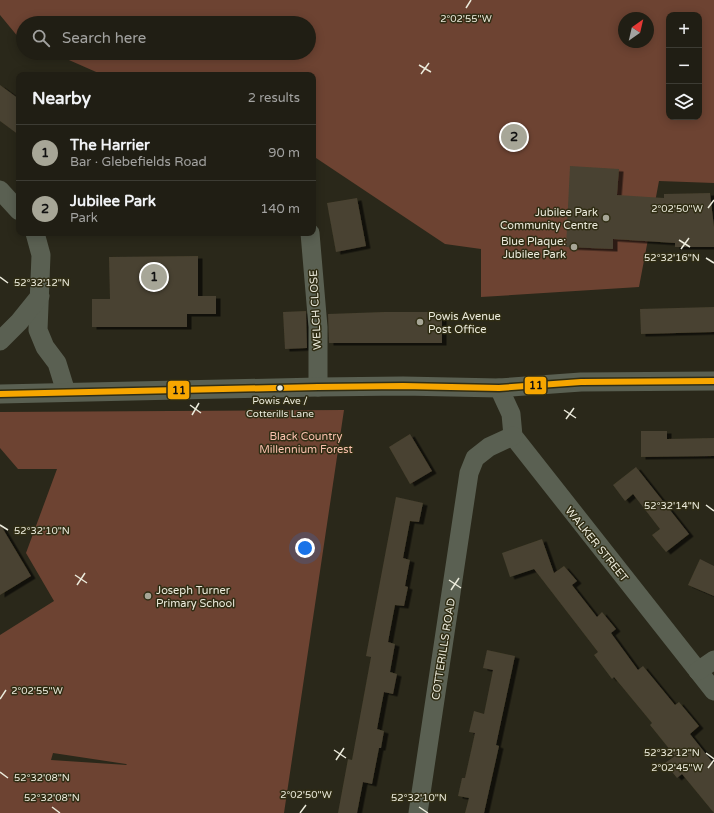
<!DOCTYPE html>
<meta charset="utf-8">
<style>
:root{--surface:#201e14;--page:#2d2b22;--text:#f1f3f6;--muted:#a2a2a0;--line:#3d3c34;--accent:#a7a697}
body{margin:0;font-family:"Varela Round",sans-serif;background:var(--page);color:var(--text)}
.controls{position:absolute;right:12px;top:12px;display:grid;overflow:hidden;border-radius:8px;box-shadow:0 2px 10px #0003}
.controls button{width:36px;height:36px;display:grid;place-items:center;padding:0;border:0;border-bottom:1px solid var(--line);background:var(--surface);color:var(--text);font:20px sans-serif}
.compass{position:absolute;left:618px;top:12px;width:36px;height:36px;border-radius:50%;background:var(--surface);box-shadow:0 2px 10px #0003;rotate:34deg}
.you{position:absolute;left:305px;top:548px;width:14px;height:14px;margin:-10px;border:3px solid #fff;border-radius:50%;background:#1a73e8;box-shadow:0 0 0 6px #1a73e833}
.badge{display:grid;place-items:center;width:26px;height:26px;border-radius:50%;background:var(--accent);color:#111;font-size:13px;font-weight:700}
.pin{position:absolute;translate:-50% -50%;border:2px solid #fff;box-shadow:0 1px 4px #0006}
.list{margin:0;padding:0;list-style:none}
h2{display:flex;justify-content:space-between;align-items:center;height:52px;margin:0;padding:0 16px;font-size:17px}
h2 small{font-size:13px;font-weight:400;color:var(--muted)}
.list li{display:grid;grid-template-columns:26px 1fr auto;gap:12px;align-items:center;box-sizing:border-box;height:56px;padding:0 16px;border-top:1px solid var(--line)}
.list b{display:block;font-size:15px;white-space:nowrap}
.list p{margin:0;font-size:13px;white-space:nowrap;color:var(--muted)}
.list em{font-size:13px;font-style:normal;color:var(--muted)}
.icon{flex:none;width:22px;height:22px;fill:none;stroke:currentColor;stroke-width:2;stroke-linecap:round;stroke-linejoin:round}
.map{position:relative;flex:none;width:714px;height:813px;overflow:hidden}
.search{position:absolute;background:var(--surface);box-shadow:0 2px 10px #0003;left:16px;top:16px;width:300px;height:44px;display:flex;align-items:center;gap:10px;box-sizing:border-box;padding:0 14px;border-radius:22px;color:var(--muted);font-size:15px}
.panel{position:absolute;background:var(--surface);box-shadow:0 2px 10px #0003;left:16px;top:72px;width:300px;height:164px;border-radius:8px}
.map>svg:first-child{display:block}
.green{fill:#6d4332;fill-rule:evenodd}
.building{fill:#494230;filter:url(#shadow)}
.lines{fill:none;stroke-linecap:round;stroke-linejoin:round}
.street{stroke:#5a6052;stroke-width:19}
.bus-1-casing{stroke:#302d14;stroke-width:9}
.bus-1{stroke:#f7a600;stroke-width:6}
.ticks{fill:none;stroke:#ebeadb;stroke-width:1.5}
.poi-dot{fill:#a7a697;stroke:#302d14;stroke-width:1.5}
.bus-dot{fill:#ebeadb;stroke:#302d14;stroke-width:1.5}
.labels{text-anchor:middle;stroke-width:3;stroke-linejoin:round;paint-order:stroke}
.bus-label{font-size:10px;fill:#ebeadb;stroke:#302d14}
.poi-label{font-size:11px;fill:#ebeadb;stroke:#302d14;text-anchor:end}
.street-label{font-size:11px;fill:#ebeadb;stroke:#302d14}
.park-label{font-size:11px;fill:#f9c1ae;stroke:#302d14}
.ticks-label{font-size:10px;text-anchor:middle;fill:#ebeadb;stroke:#302d14;stroke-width:3;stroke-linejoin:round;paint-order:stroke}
.line-badge{stroke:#302d14;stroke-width:1.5}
.pale-badge-label{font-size:11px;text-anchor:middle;font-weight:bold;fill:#111}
</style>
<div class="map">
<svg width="714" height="813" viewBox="0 0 714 813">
<defs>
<filter id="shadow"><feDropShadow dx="4.5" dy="2.5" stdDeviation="0" flood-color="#0009"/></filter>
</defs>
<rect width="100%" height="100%" fill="#2a281a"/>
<!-- green -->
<g class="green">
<path d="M 0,0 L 714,0 L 714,183 L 659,181 L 639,287 L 481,297 L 481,249 L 445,244 L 313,156 L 313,75 L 103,75 L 53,53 L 309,53 L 309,23 L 23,23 L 23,40 L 19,38 L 0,15 ZM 669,15 L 699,15 L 699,117 L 669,117 ZM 624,18 L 648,18 L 648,42 L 624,42 Z"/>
<path d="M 344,410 L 284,813 L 0,813 L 0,635 L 54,601 L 26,553 L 57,469 L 18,469 L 0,448 L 0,412 ZM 53,753 L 126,764 L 127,765 L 51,760 Z"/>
</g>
<!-- building -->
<g class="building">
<path d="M 0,85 L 19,99 L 19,135 L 0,121 Z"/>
<path d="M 570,166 L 619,169 L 617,195 L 664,198 L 664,194 L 710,193 L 714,227 L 714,247 L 675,247 L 675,243 L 613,239 L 613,249 L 566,247 Z"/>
<path d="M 357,198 L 366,246 L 336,252 L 327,203 Z"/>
<path d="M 198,256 L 198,296 L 216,296 L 216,314 L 187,314 L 187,327 L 92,327 L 92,299 L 110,299 L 109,257 Z"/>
<path d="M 714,307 L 714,332 L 641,334 L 640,309 Z"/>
<path d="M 306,311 L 307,348 L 285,349 L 283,312 Z"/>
<path d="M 384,312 L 442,312 L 442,343 L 329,343 L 328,314 Z"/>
<path d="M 641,431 L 667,431 L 667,439 L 714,438 L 714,456 L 641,457 Z"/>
<path d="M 410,434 L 432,471 L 410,484 L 389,447 Z"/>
<path d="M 636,467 L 689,534 L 666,552 L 652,535 L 660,529 L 633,494 L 625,501 L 613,485 Z"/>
<path d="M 396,497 L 423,503 L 419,522 L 410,521 L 403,558 L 410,560 L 405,586 L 408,587 L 404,606 L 395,605 L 388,642 L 395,644 L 390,672 L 397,674 L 393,694 L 384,692 L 377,729 L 384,731 L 381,748 L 379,748 L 372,784 L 363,782 L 357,813 L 338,813 L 348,759 L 352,760 L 371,657 L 366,656 Z"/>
<path d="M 0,524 L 31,576 L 0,595 Z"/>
<path d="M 542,539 L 554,573 L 564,566 L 577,581 L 572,585 L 597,617 L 602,612 L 616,629 L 611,633 L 638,670 L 643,666 L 675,705 L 679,702 L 699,726 L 690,734 L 714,764 L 714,813 L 682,774 L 677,778 L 665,763 L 675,756 L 650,725 L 652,723 L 614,677 L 612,679 L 594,655 L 598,652 L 534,569 L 510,577 L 502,553 Z"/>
<path d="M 700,559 L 714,566 L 714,596 L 688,585 Z"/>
<path d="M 487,650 L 515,656 L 496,745 L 499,746 L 484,813 L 465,813 L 469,798 L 458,796 L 462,778 L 465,778 L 475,733 L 469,732 L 474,711 L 484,714 L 493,670 L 483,668 Z"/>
</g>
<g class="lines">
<!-- street -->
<g class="street">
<path d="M 0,190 L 19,211"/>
<path d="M 35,233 L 41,255 L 38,330 L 45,347 L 57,363 L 66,392"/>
<path d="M 310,233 L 318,327 L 318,387"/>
<path d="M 0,341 L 19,322 L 40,296"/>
<path d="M 499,388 L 511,414 L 513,436 L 714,691"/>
<path d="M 0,394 L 318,387 L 403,386 L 499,388 L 581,382 L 714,381"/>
<path d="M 698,671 L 714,660"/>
<path d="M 418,813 L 469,473 L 475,458 L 489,447 L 513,436"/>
</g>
<defs>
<path id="bus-1" d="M 0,394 L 318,387 L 403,386 L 499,388 L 581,382 L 714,381"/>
</defs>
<!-- bus-1 casing -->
<use href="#bus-1" class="bus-1-casing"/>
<!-- bus-1 -->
<use href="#bus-1" class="bus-1"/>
</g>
<!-- ticks -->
<path class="ticks" d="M 466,8 L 471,0M 419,65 L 431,72M 421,74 L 429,63M 708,208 L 714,200M 679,240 L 690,247M 681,249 L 689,238M 706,258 L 714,263M 0,277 L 8,283M 190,405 L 201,413M 564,410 L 576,418M 192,415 L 199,403M 566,419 L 574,408M 706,505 L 714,511M 0,525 L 8,530M 75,575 L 87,583M 449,580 L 461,588M 77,585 L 85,573M 451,590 L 459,578M 0,699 L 6,690M 334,750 L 346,758M 706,753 L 714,759M 336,760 L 344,748M 708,768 L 714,760M 0,772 L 8,778M 52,807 L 60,813M 419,807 L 428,813M 300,813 L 306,805"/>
<!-- markers -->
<g class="poi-dot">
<circle cx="606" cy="218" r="4"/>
<circle cx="574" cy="247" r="4"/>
<circle cx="420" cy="322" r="4"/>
<circle cx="148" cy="596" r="4"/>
</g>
<circle class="bus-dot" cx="280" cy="388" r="3.5"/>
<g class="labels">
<!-- bus labels -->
<g class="bus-label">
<text x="280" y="404">Powis Ave /<tspan x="280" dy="13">Cotterills Lane</tspan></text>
</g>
<!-- poi labels -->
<g class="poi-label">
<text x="598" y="216">Jubilee Park<tspan x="598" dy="13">Community Centre</tspan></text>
<text x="566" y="245">Blue Plaque:<tspan x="566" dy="13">Jubilee Park</tspan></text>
<text x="428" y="320" text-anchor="start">Powis Avenue<tspan x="428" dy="13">Post Office</tspan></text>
<text x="156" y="594" text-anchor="start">Joseph Turner<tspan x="156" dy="13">Primary School</tspan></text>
</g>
<!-- street labels -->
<g class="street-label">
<text transform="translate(315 310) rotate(-93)" y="4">WELCH CLOSE</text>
<text transform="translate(597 544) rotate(51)" y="4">WALKER STREET</text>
<text transform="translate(443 649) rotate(-81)" y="4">COTTERILLS ROAD</text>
</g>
<!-- park labels -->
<g class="park-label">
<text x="306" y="440">Black Country<tspan x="306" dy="13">Millennium Forest</tspan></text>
</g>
</g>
<g class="ticks-label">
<text x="466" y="22">2°02'55"W</text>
<text x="677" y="212">2°02'50"W</text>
<text x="672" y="261">52°32'16"N</text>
<text x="42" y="286">52°32'12"N</text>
<text x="672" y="509">52°32'14"N</text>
<text x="42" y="534">52°32'10"N</text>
<text x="37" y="694">2°02'55"W</text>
<text x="672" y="756">52°32'12"N</text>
<text x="677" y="771">2°02'45"W</text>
<text x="42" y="781">52°32'08"N</text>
<text x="306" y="798">2°02'50"W</text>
<text x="52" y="801">52°32'08"N</text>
<text x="419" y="801">52°32'10"N</text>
</g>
<g class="line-badge">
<rect x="524" y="376" width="23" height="19" rx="4" fill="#f7a600"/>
<rect x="167" y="380" width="23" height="20" rx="4" fill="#f7a600"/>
</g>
<g class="pale-badge-label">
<text x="536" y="389">11</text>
<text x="179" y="394">11</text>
</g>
</svg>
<div class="controls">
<button>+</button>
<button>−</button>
<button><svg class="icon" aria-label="layers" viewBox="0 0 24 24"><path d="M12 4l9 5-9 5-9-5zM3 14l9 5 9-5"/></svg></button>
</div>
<svg class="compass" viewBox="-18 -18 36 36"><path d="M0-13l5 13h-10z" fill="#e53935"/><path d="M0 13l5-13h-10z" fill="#a2a2a0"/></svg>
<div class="you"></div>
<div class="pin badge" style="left:154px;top:277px">1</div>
<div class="pin badge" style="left:514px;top:137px">2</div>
<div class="search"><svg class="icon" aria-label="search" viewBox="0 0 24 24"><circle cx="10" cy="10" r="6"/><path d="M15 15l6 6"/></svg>Search here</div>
<section class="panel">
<h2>Nearby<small>2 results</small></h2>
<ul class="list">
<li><span class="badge">1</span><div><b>The Harrier</b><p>Bar · Glebefields Road</p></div><em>90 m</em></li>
<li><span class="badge">2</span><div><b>Jubilee Park</b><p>Park</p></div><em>140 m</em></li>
</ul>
</section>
</div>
